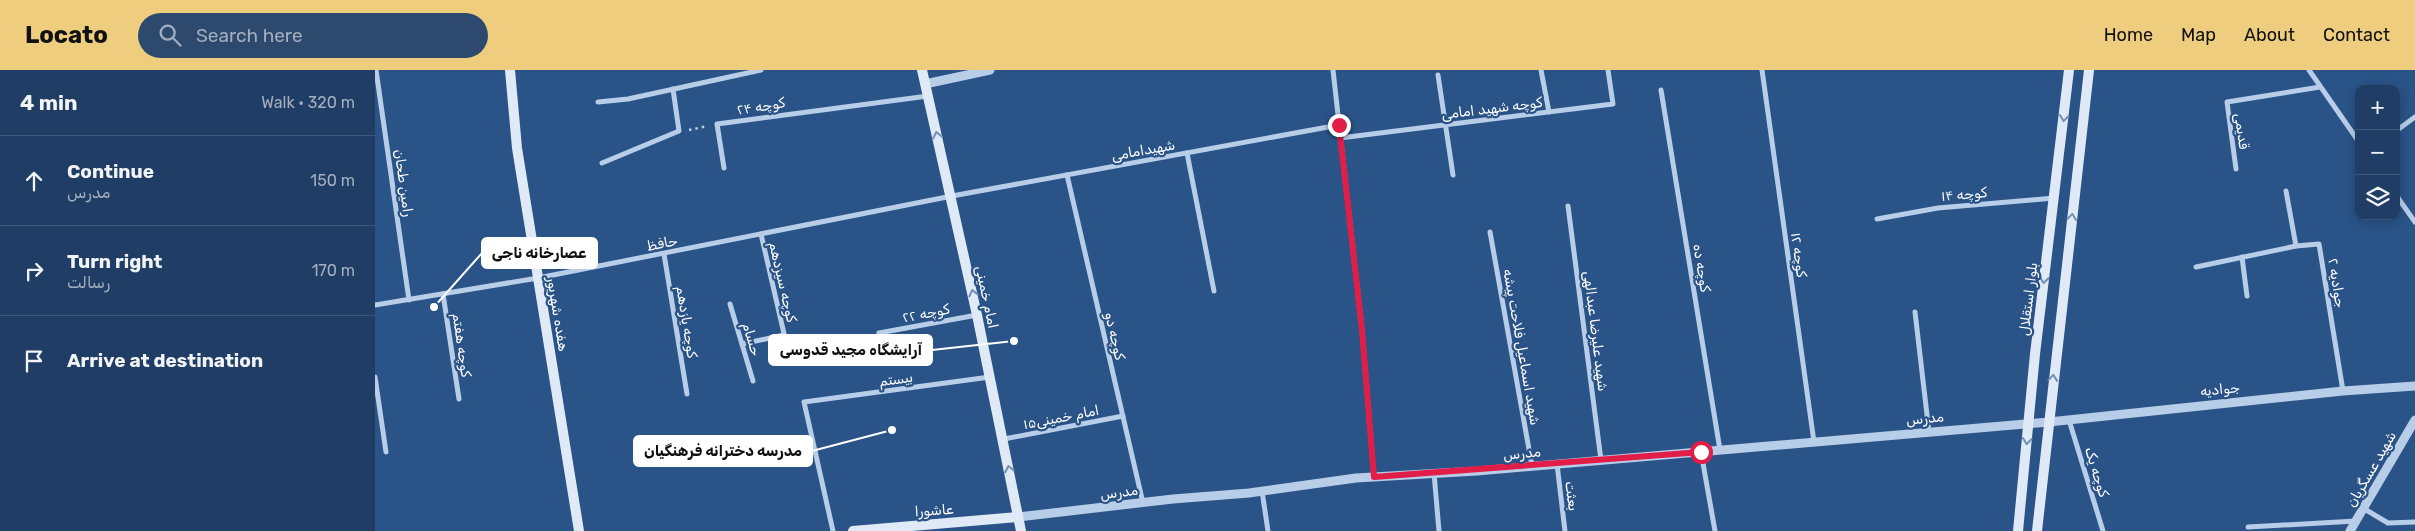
<!DOCTYPE html>
<meta charset="utf-8">
<style>
:root{--surface:#203e65;--page:#2d496e;--text:#f1f3f6;--muted:#a2aebf;--line:#3d5779;--accent:#eece7e}
body{margin:0;font-family:Rubik,Vazirmatn,sans-serif;background:var(--page);color:var(--text)}
.controls{position:absolute;right:15px;top:15px;display:grid;overflow:hidden;border-radius:10px;box-shadow:0 2px 12px #0003}
.controls button{width:45px;height:45px;display:grid;place-items:center;padding:0;border:0;border-bottom:1px solid var(--line);background:var(--surface);color:var(--text);font:25px sans-serif}
.stop{position:absolute;width:15px;height:15px;margin:-11px;border:4px solid #e11d48;border-radius:50%;background:#fff}
.stop.end{background:#e11d48;border-color:#fff;box-shadow:0 1px 5px #0008}
.list{margin:0;padding:0;list-style:none}
h2{display:flex;justify-content:space-between;align-items:center;height:65px;margin:0;padding:0 20px;font-size:21px}
h2 small{font-size:16px;font-weight:400;color:var(--muted)}
.list li{display:grid;grid-template-columns:32px 1fr auto;gap:15px;align-items:center;box-sizing:border-box;height:90px;padding:0 20px;border-top:1px solid var(--line)}
.list b{display:block;font-size:19px;white-space:nowrap}
.list p{margin:0;font-size:16px;white-space:nowrap;color:var(--muted)}
.list em{font-size:16px;font-style:normal;color:var(--muted)}
.icon{flex:none;width:28px;height:28px;fill:none;stroke:currentColor;stroke-width:2;stroke-linecap:round;stroke-linejoin:round}
.map{position:relative;flex:none;width:2040px;height:461px;overflow:hidden}
header{display:flex;align-items:center;gap:30px;box-sizing:border-box;height:70px;padding:0 25px;background:var(--accent);color:#111}
header strong{font-size:24px}
nav{display:flex;gap:28px;margin-inline-start:auto;font-size:18px}
.search{width:350px;height:45px;background:var(--page);display:flex;align-items:center;gap:12px;box-sizing:border-box;padding:0 18px;border-radius:28px;color:var(--muted);font-size:19px}
main{display:flex}
aside{flex:1;background:var(--surface)}
.map>svg:first-child{display:block}
.lines{fill:none;stroke-linecap:round;stroke-linejoin:round}
.path{stroke:#b7cde8;stroke-width:2.5;stroke-dasharray:2.5 4;stroke-linecap:butt}
.minor{stroke:#b7cde8;stroke-width:5}
.tertiary{stroke:#b7cde8;stroke-width:9}
.secondary{stroke:#e0eaf7;stroke-width:10}
.oneway{stroke:#738fb4}
.route{stroke:#e11d48;stroke-width:6}
.labels{text-anchor:middle;stroke-width:4.5;stroke-linejoin:round;paint-order:stroke}
.street-label{font-size:14px;fill:#fff;stroke:#2a5387}
.leader{fill:none;stroke:#fff;stroke-width:2}
.callout-dot{fill:#fff;stroke:#2a5387;stroke-width:2}
.callout{fill:#fff;stroke:#fff;stroke-width:2}
.callout-label{font-size:15px;text-anchor:middle;font-weight:bold;fill:#111}
</style>
<header>
<strong>Locato</strong>
<div class="search"><svg class="icon" aria-label="search" viewBox="0 0 24 24"><circle cx="10" cy="10" r="6"/><path d="M15 15l6 6"/></svg>Search here</div>
<nav><a>Home</a><a>Map</a><a>About</a><a>Contact</a></nav>
</header>
<main>
<aside>
<h2>4 min<small>Walk · 320 m</small></h2>
<ul class="list">
<li><svg class="icon" aria-label="ahead" viewBox="0 0 24 24"><path d="M12 20V5M6 11l6-6 6 6"/></svg><div><b>Continue</b><p>مدرس</p></div><em>150 m</em></li>
<li><svg class="icon" aria-label="right" viewBox="0 0 24 24"><path d="M7 20v-9h11M14 6l5 5-5 5"/></svg><div><b>Turn right</b><p>رسالت</p></div><em>170 m</em></li>
<li><svg class="icon" aria-label="arrive" viewBox="0 0 24 24"><path d="M6 21V4h12l-3 4 3 4H6"/></svg><div><b>Arrive at destination</b></div></li>
</ul>
</aside>
<div class="map">
<svg width="2040" height="461" viewBox="0 0 2040 461">
<rect width="100%" height="100%" fill="#2a5387"/>
<g class="lines">
<!-- path -->
<path class="path" d="M 314,60 L 333,56"/>
<!-- minor -->
<g class="minor">
<path d="M 1,0 L 34,230"/>
<path d="M 958,0 L 987,260 L 999,407"/>
<path d="M 1166,0 L 1174,42"/>
<path d="M 1387,0 L 1439,372"/>
<path d="M 1934,0 L 1984,72"/>
<path d="M 1063,5 L 1078,105"/>
<path d="M 1286,20 L 1345,380"/>
<path d="M 223,32 L 253,29 L 386,0"/>
<path d="M 2021,61 L 2040,47"/>
<path d="M 965,68 L 1238,34 L 1233,0"/>
<path d="M 812,83 L 839,221"/>
<path d="M 227,93 L 304,61 L 298,19"/>
<path d="M 349,98 L 342,54 L 553,26"/>
<path d="M 1861,99 L 1852,32 L 1945,17"/>
<path d="M 692,105 L 768,433"/>
<path d="M 1911,121 L 1921,176"/>
<path d="M 2021,125 L 2040,152"/>
<path d="M 1193,136 L 1226,390"/>
<path d="M 1502,149 L 1563,138 L 1679,128"/>
<path d="M 1115,162 L 1157,396"/>
<path d="M 386,164 L 413,281 L 454,273"/>
<path d="M 289,184 L 312,324"/>
<path d="M 1867,187 L 1872,226"/>
<path d="M 1821,197 L 1921,176 L 1944,174 L 1968,321"/>
<path d="M 68,224 L 84,329"/>
<path d="M 355,234 L 378,311"/>
<path d="M 0,235 L 163,208 L 577,126 L 964,55"/>
<path d="M 1540,242 L 1554,362"/>
<path d="M 504,263 L 602,245"/>
<path d="M 367,274 L 409,265"/>
<path d="M 0,307 L 11,382"/>
<path d="M 1694,350 L 1728,461"/>
<path d="M 629,369 L 748,346"/>
<path d="M 1326,382 L 1340,461"/>
<path d="M 1182,394 L 1190,461"/>
<path d="M 1059,403 L 1064,461"/>
<path d="M 887,421 L 893,461"/>
<path d="M 1988,438 L 2013,453 L 2040,452"/>
<path d="M 1873,457 L 1981,451"/>
<path d="M 458,461 L 429,332 L 615,307"/>
</g>
<!-- tertiary -->
<g class="tertiary">
<path d="M 550,14 L 615,0"/>
<path d="M 643,447 L 798,429 L 874,423 L 981,408 L 1102,401 L 1674,352 L 1968,321 L 2040,316"/>
<path d="M 1975,461 L 2040,350"/>
</g>
<!-- secondary -->
<g class="secondary">
<path d="M 135,0 L 142,78 L 204,461"/>
<path d="M 547,0 L 602,245 L 646,461"/>
<path d="M 478,461 L 643,447"/>
<path d="M 1643,461 L 1660,284 L 1694,0"/>
<path d="M 1662,461 L 1714,0"/>
</g>
</g>
<!-- one-way arrows -->
<defs><path id="oneway-chevron" d="M-2-3.5L2.5 0L-2 3.5" fill="none" stroke-width="1.6" stroke-linecap="round" stroke-linejoin="round" transform="scale(1.25)"/></defs>
<g class="oneway">
<use href="#oneway-chevron" transform="translate(1689 48) rotate(96)"/>
<use href="#oneway-chevron" transform="translate(562 65) rotate(-103)"/>
<use href="#oneway-chevron" transform="translate(1697 147) rotate(-83)"/>
<use href="#oneway-chevron" transform="translate(1669 210) rotate(97)"/>
<use href="#oneway-chevron" transform="translate(598 223) rotate(-102)"/>
<use href="#oneway-chevron" transform="translate(1678 308) rotate(-85)"/>
<use href="#oneway-chevron" transform="translate(1652 371) rotate(96)"/>
<use href="#oneway-chevron" transform="translate(634 399) rotate(-101)"/>
</g>
<g class="lines">
<!-- route -->
<path class="route" d="M 964,55 L 987,260 L 999,407 L 1326,382"/>
</g>
<g class="labels">
<!-- street labels -->
<g class="street-label">
<text transform="translate(386 36) rotate(-9)" y="5">کوچه ۲۴</text>
<text transform="translate(1117 38) rotate(-7)" y="5">کوچه شهید امامی</text>
<text transform="translate(1867 61) rotate(82)" y="5">قدیمی</text>
<text transform="translate(768 80) rotate(-10)" y="5">شهیدامامی</text>
<text transform="translate(29 113) rotate(82)" y="5">رامین طحان</text>
<text transform="translate(1589 124) rotate(-5)" y="5">کوچه ۱۴</text>
<text transform="translate(287 173) rotate(-11)" y="5">حافظ</text>
<text transform="translate(1424 185) rotate(82)" y="5">کوچه ۱۲</text>
<text transform="translate(1327 198) rotate(81)" y="5">کوچه ده</text>
<text transform="translate(408 212) rotate(77)" y="5">کوچه سیزدهم</text>
<text transform="translate(1962 213) rotate(81)" y="5">جوادیه ۲</text>
<text transform="translate(612 227) rotate(78)" y="5">امام خمینی</text>
<text transform="translate(1653 229) rotate(-83)" y="5">بلوار استقلال</text>
<text transform="translate(551 243) rotate(-11)" y="5">کوچه ۲۲</text>
<text transform="translate(183 244) rotate(81)" y="5">هفده شهریور</text>
<text transform="translate(312 252) rotate(81)" y="5">کوچه یازدهم</text>
<text transform="translate(1221 261) rotate(83)" y="5">شهید علیرضا عبدالهی</text>
<text transform="translate(740 266) rotate(77)" y="5">کوچه دو</text>
<text transform="translate(377 269) rotate(73)" y="5">حسام</text>
<text transform="translate(87 275) rotate(82)" y="5">کوچه هفتم</text>
<text transform="translate(1147 277) rotate(80)" y="5">شهید اسماعیل فلاحت پیشه</text>
<text transform="translate(521 309) rotate(-8)" y="5">بیستم</text>
<text transform="translate(1845 319) rotate(-6)" y="5">جوادیه</text>
<text transform="translate(686 347) rotate(-11)" y="5">امام خمینی۱۵</text>
<text transform="translate(1550 348) rotate(-5)" y="5">مدرس</text>
<text transform="translate(1147 383) rotate(-5)" y="5">مدرس</text>
<text transform="translate(1996 399) rotate(-60)" y="5">شهید عسگریان</text>
<text transform="translate(1722 402) rotate(73)" y="5">کوچه یک</text>
<text transform="translate(744 422) rotate(-7)" y="5">مدرس</text>
<text transform="translate(1197 426) rotate(83)" y="5">بعثت</text>
<text transform="translate(559 440) rotate(-4)" y="5">عاشورا</text>
</g>
</g>
<!-- callouts -->
<path class="leader" d="M59 237L107 183M639 271L557 280M517 360L437 381"/>
<g class="callout-dot">
<circle cx="59" cy="237" r="5"/>
<circle cx="639" cy="271" r="5"/>
<circle cx="517" cy="360" r="5"/>
</g>
<g class="callout">
<rect x="107" y="168" width="115" height="30" rx="5"/>
<rect x="394" y="265" width="163" height="30" rx="5"/>
<rect x="259" y="366" width="178" height="30" rx="5"/>
</g>
<g class="callout-label">
<text x="164" y="188">عصارخانه ناجی</text>
<text x="476" y="285">آرایشگاه مجید قدوسی</text>
<text x="348" y="386">مدرسه دخترانه فرهنگیان</text>
</g>
</svg>
<div class="controls">
<button>+</button>
<button>−</button>
<button><svg class="icon" aria-label="layers" viewBox="0 0 24 24"><path d="M12 4l9 5-9 5-9-5zM3 14l9 5 9-5"/></svg></button>
</div>
<div class="stop" style="left:1326px;top:382px"></div>
<div class="stop end" style="left:964px;top:55px"></div>
</div>
</main>
